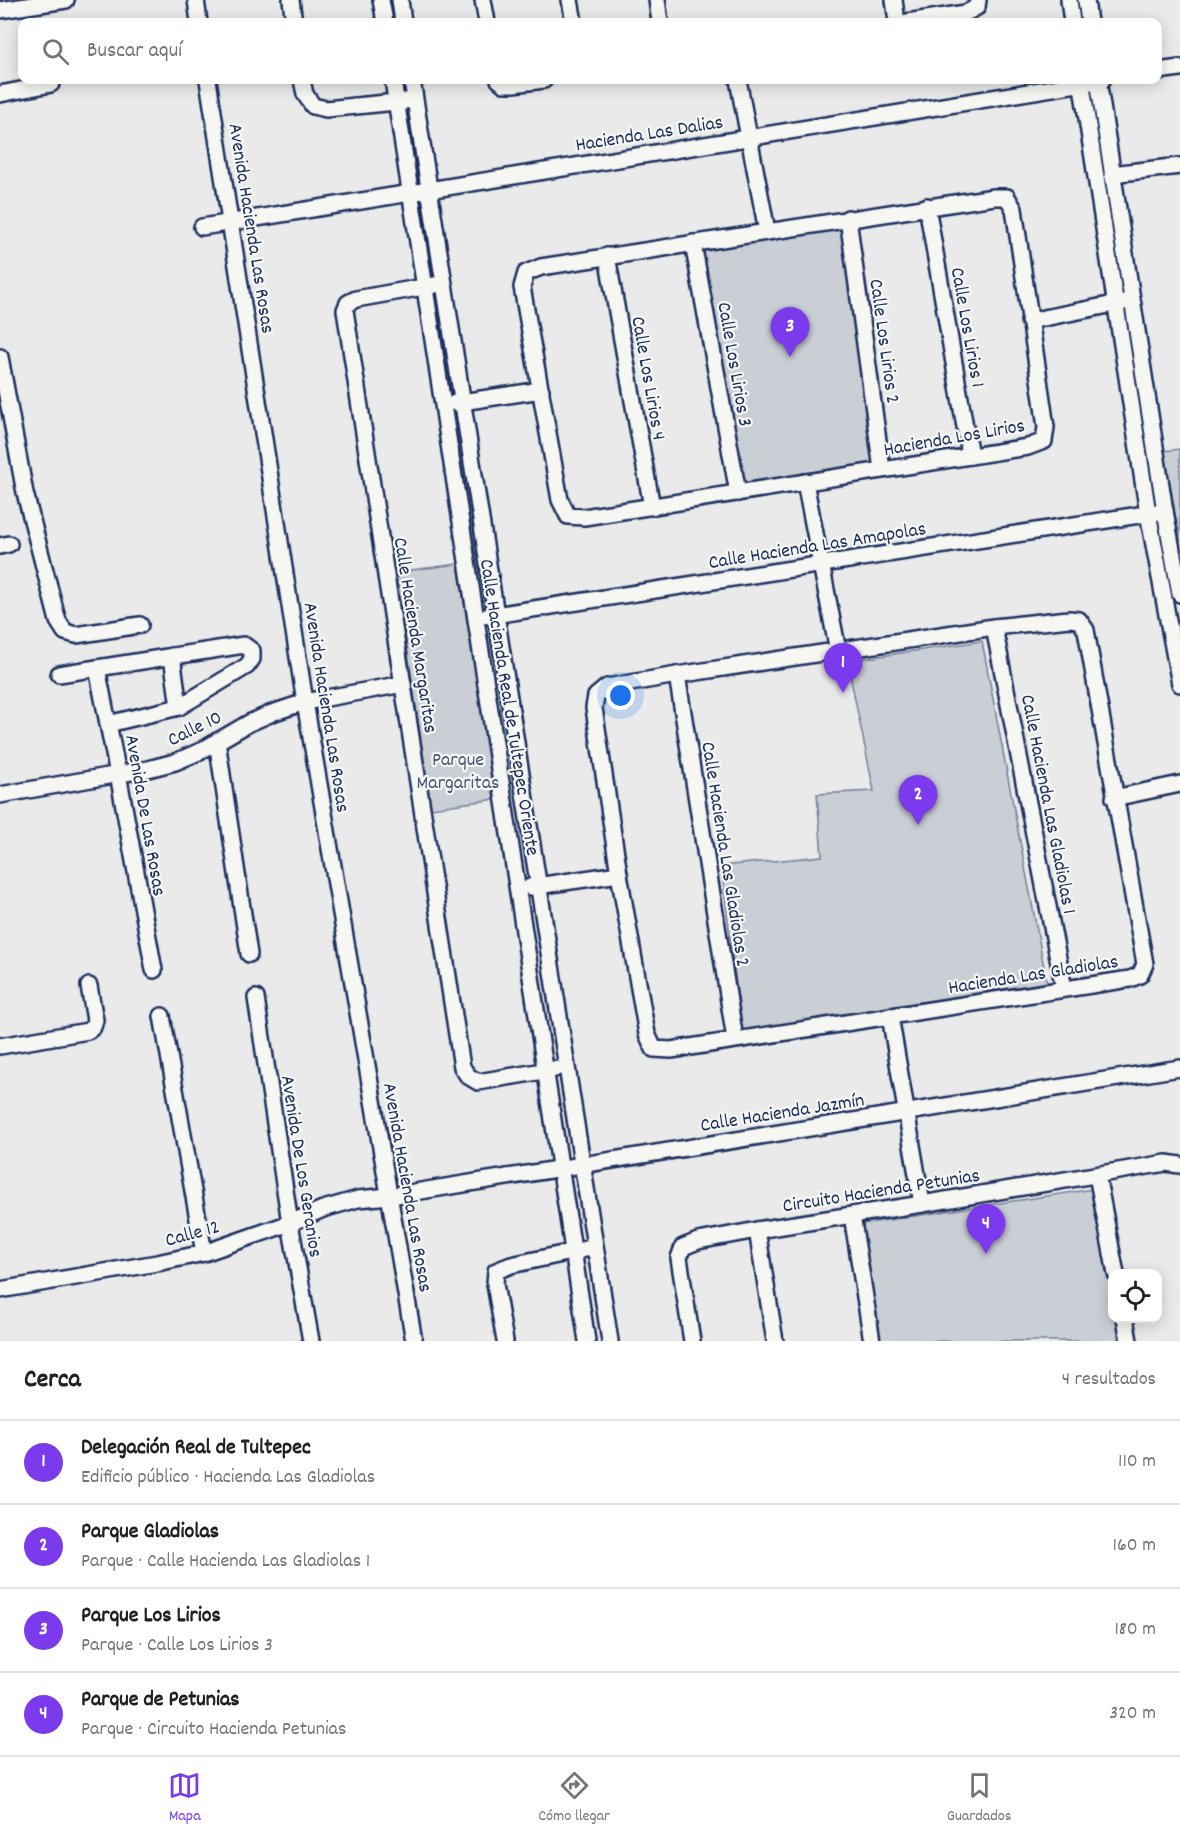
<!DOCTYPE html>
<html lang="es">
<meta charset="utf-8">
<style>
:root{--surface:#fff;--page:#f2f2f2;--text:#202124;--muted:#757577;--line:#e0e0e0;--accent:#7c3aed}
body{margin:0;font-family:Dekko,sans-serif;background:var(--page);color:var(--text)}
.controls{position:absolute;right:18px;bottom:18px;display:grid;overflow:hidden;border-radius:12px;box-shadow:0 3px 15px #0003}
.controls button{width:54px;height:54px;display:grid;place-items:center;padding:0;border:0;border-bottom:2px solid var(--line);background:var(--surface);color:var(--text);font:30px sans-serif}
.you{position:absolute;left:621px;top:696px;width:21px;height:21px;margin:-15px;border:4px solid #fff;border-radius:50%;background:#1a73e8;box-shadow:0 0 0 9px #1a73e833}
.badge{display:grid;place-items:center;width:39px;height:39px;border-radius:50%;background:var(--accent);color:#fff;font-size:20px;font-weight:700}
.pin{position:absolute;translate:-50% -50px;filter:drop-shadow(0 2px 3px #0008)}
.pin::after{content:'';position:absolute;top:32px;width:21px;height:18px;background:inherit;clip-path:polygon(0 0,100% 0,50% 100%)}
.list{margin:0;padding:0;list-style:none}
h2{display:flex;justify-content:space-between;align-items:center;height:78px;margin:0;padding:0 24px;font-size:26px}
h2 small{font-size:20px;font-weight:400;color:var(--muted)}
.list li{display:grid;grid-template-columns:39px 1fr auto;gap:18px;align-items:center;box-sizing:border-box;height:84px;padding:0 24px;border-top:2px solid var(--line)}
.list b{display:block;font-size:22px;white-space:nowrap}
.list p{margin:0;font-size:20px;white-space:nowrap;color:var(--muted)}
.list em{font-size:20px;font-style:normal;color:var(--muted)}
.icon{flex:none;width:33px;height:33px;fill:none;stroke:currentColor;stroke-width:2;stroke-linecap:round;stroke-linejoin:round}
.map{position:relative;flex:none;width:1180px;height:1341px;overflow:hidden}
.search{position:absolute;background:var(--surface);box-shadow:0 3px 15px #0003;left:18px;right:18px;top:18px;height:66px;display:flex;align-items:center;gap:15px;box-sizing:border-box;padding:0 21px;border-radius:12px;color:var(--muted);font-size:22px}
.sheet{height:414px;background:var(--surface)}
nav{display:flex;justify-content:space-around;align-items:center;box-sizing:border-box;height:84px;border-top:2px solid var(--line);background:var(--surface);font-size:16px;color:var(--muted)}
nav a{display:grid;justify-items:center;gap:3px}
nav .on{color:var(--accent)}
.map>svg:first-child{display:block}
.green{fill:#caced5;stroke:#727e9a;stroke-width:1.5}
.lines{fill:none;stroke-linecap:round;stroke-linejoin:round}
.minor-casing{stroke:#1b2f5e;stroke-width:20}
.minor{stroke:#f6f6f2;stroke-width:15}
.labels{text-anchor:middle;stroke-width:4.5;stroke-linejoin:round;paint-order:stroke}
.street-label{font-size:20px;fill:#1b2f5e;stroke:#f6f6f2}
.park-label{font-size:20px;fill:#47577c;stroke:#f6f6f2}
</style>
<div class="map">
<svg width="1180" height="1341" viewBox="0 0 1180 1341">
<rect width="100%" height="100%" fill="#e9eae9"/>
<filter id="ink" filterUnits="userSpaceOnUse"><feTurbulence type="fractalNoise" baseFrequency=".0167" numOctaves="2"/><feDisplacementMap in="SourceGraphic" scale="12" xChannelSelector="R" yChannelSelector="G"/><feConvolveMatrix kernelMatrix="1 2 1 2 8 2 1 2 1" color-interpolation-filters="sRGB"/></filter>
<g filter="url(#ink)">
<!-- green -->
<g class="green">
<path d="M 844,225 L 878,466 L 739,490 L 699,247 Z"/>
<path d="M 1180,449 L 1180,542 L 1164,451 Z"/>
<path d="M 458,564 L 496,799 L 431,808 L 396,572 Z"/>
<path d="M 982,641 L 1047,983 L 742,1031 L 721,866 L 822,856 L 817,794 L 874,791 L 847,661 Z"/>
<path d="M 1093,1189 L 1112,1283 L 1112,1318 L 1120,1319 L 1124,1341 L 879,1341 L 862,1224 Z"/>
</g>
<g class="lines">
<defs>
<g id="minor">
<path d="M 196,0 L 199,22"/>
<path d="M 291,0 L 294,22"/>
<path d="M 381,0 L 385,22"/>
<path d="M 400,0 L 403,22"/>
<path d="M 483,0 L 487,22"/>
<path d="M 570,0 L 574,22"/>
<path d="M 657,0 L 660,22"/>
<path d="M 894,0 L 897,22"/>
<path d="M 1069,0 L 1072,22"/>
<path d="M 1086,0 L 1089,22"/>
<path d="M 0,10 L 66,0"/>
<path d="M 907,22 L 966,13 L 977,7 L 978,0"/>
<path d="M 1158,71 L 1180,68"/>
<path d="M 208,80 L 305,702 L 414,1341"/>
<path d="M 302,80 L 305,94 L 313,106 L 326,109 L 406,101"/>
<path d="M 393,80 L 587,1341"/>
<path d="M 412,80 L 610,1341"/>
<path d="M 499,80 L 504,84 L 513,84 L 544,80"/>
<path d="M 738,80 L 767,231"/>
<path d="M 1081,80 L 1148,513 L 1180,684"/>
<path d="M 1098,80 L 1165,511 L 1180,594"/>
<path d="M 0,94 L 51,84"/>
<path d="M 1112,174 L 1180,166"/>
<path d="M 994,197 L 1007,197 L 1014,209 L 1046,427 L 1044,441 L 1028,447 L 584,517 L 568,516 L 560,500 L 522,287 L 526,273 L 541,267 Z"/>
<path d="M 927,206 L 970,456"/>
<path d="M 848,218 L 882,470"/>
<path d="M 202,227 L 1102,80"/>
<path d="M 693,243 L 738,493"/>
<path d="M 607,256 L 652,507"/>
<path d="M 435,285 L 356,299 L 348,303 L 345,310 L 462,1067 L 468,1076 L 478,1082 L 555,1069"/>
<path d="M 1029,321 L 1124,302"/>
<path d="M 0,357 L 25,493 L 58,621 L 65,632 L 76,635 L 140,625"/>
<path d="M 455,403 L 541,390"/>
<path d="M 805,482 L 838,651"/>
<path d="M 0,546 L 9,544"/>
<path d="M 488,616 L 1165,511"/>
<path d="M 1069,619 L 1079,620 L 1086,630 L 1145,964 L 1140,975 L 1130,979 L 671,1050 L 654,1049 L 647,1034 L 619,874 L 594,708 L 596,696 L 607,687 L 677,675 L 994,627 Z"/>
<path d="M 994,627 L 1064,989"/>
<path d="M 172,656 L 179,707"/>
<path d="M 97,668 L 118,774 L 154,970"/>
<path d="M 59,674 L 244,645 L 252,651 L 252,659 L 247,666 L 179,707 L 108,724"/>
<path d="M 677,675 L 735,1039"/>
<path d="M 217,741 L 249,954"/>
<path d="M 0,795 L 148,769 L 175,762 L 201,751 L 249,723 L 272,713 L 305,702 L 403,684"/>
<path d="M 1114,798 L 1180,784"/>
<path d="M 530,887 L 619,874"/>
<path d="M 256,998 L 290,1223 L 311,1341"/>
<path d="M 162,1016 L 204,1253"/>
<path d="M 890,1016 L 922,1204"/>
<path d="M 0,1046 L 88,1031 L 93,1027 L 95,1020 L 89,986"/>
<path d="M 1097,1175 L 1116,1274"/>
<path d="M 852,1215 L 872,1341"/>
<path d="M 757,1230 L 775,1341"/>
<path d="M 0,1290 L 157,1263 L 204,1253 L 290,1223 L 323,1209 L 358,1199 L 390,1196 L 1180,1068"/>
<path d="M 1125,1318 L 1129,1341"/>
<path d="M 505,1341 L 495,1284 L 496,1271 L 511,1265 L 595,1247"/>
<path d="M 692,1341 L 679,1258 L 683,1247 L 698,1241 L 757,1230 L 922,1204 L 1166,1163 L 1180,1165"/>
</g>
</defs>
<!-- minor casing -->
<use href="#minor" class="minor-casing"/>
<!-- minor -->
<use href="#minor" class="minor"/>
</g>
</g>
<g class="labels">
<!-- street labels -->
<g class="street-label">
<text transform="translate(649 132) rotate(-9)" y="7">Hacienda Las Dalias</text>
<text transform="translate(253 228) rotate(81)" y="7">Avenida Hacienda Las Rosas</text>
<text transform="translate(969 327) rotate(80)" y="7">Calle Los Lirios 1</text>
<text transform="translate(886 341) rotate(82)" y="7">Calle Los Lirios 2</text>
<text transform="translate(736 364) rotate(80)" y="7">Calle Los Lirios 3</text>
<text transform="translate(650 378) rotate(80)" y="7">Calle Los Lirios 4</text>
<text transform="translate(954 436) rotate(-10)" y="7">Hacienda Los Lirios</text>
<text transform="translate(817 544) rotate(-9)" y="7">Calle Hacienda Las Amapolas</text>
<text transform="translate(417 635) rotate(81)" y="7">Calle Hacienda Margaritas</text>
<text transform="translate(328 707) rotate(81)" y="7">Avenida Hacienda Las Rosas</text>
<text transform="translate(511 707) rotate(81)" y="7">Calle Hacienda Real de Tultepec Oriente</text>
<text transform="translate(194 727) rotate(-26)" y="7">Calle 10</text>
<text transform="translate(1050 804) rotate(79)" y="7">Calle Hacienda Las Gladiolas 1</text>
<text transform="translate(147 815) rotate(80)" y="7">Avenida De Las Rosas</text>
<text transform="translate(727 854) rotate(81)" y="7">Calle Hacienda Las Gladiolas 2</text>
<text transform="translate(1033 973) rotate(-9)" y="7">Hacienda Las Gladiolas</text>
<text transform="translate(782 1111) rotate(-9)" y="7">Calle Hacienda Jazmín</text>
<text transform="translate(303 1166) rotate(81)" y="7">Avenida De Los Geranios</text>
<text transform="translate(409 1187) rotate(80)" y="7">Avenida Hacienda Las Rosas</text>
<text transform="translate(881 1189) rotate(-9)" y="7">Circuito Hacienda Petunias</text>
<text transform="translate(192 1232) rotate(-15)" y="7">Calle 12</text>
</g>
<!-- park labels -->
<g class="park-label">
<text x="458" y="765">Parque<tspan x="458" dy="23">Margaritas</tspan></text>
</g>
</g>
</svg>
<div class="controls">
<button><svg class="icon" aria-label="locate" viewBox="0 0 24 24"><circle cx="12" cy="12" r="6"/><path d="M12 2v4M12 18v4M2 12h4M18 12h4"/></svg></button>
</div>
<div class="you"></div>
<div class="pin badge" style="left:843px;top:693px">1</div>
<div class="pin badge" style="left:918px;top:825px">2</div>
<div class="pin badge" style="left:790px;top:357px">3</div>
<div class="pin badge" style="left:986px;top:1254px">4</div>
<div class="search"><svg class="icon" aria-label="search" viewBox="0 0 24 24"><circle cx="10" cy="10" r="6"/><path d="M15 15l6 6"/></svg>Buscar aquí</div>
</div>
<section class="sheet">
<h2>Cerca<small>4 resultados</small></h2>
<ul class="list">
<li><span class="badge">1</span><div><b>Delegación Real de Tultepec</b><p>Edificio público · Hacienda Las Gladiolas</p></div><em>110 m</em></li>
<li><span class="badge">2</span><div><b>Parque Gladiolas</b><p>Parque · Calle Hacienda Las Gladiolas 1</p></div><em>160 m</em></li>
<li><span class="badge">3</span><div><b>Parque Los Lirios</b><p>Parque · Calle Los Lirios 3</p></div><em>180 m</em></li>
<li><span class="badge">4</span><div><b>Parque de Petunias</b><p>Parque · Circuito Hacienda Petunias</p></div><em>320 m</em></li>
</ul>
</section>
<nav>
<a class="on"><svg class="icon" aria-label="map" viewBox="0 0 24 24"><path d="M3 6l6-2 6 2 6-2v14l-6 2-6-2-6 2zM9 4v14M15 6v14"/></svg>Mapa</a>
<a><svg class="icon" aria-label="directions" viewBox="0 0 24 24"><path d="M12 3l9 9-9 9-9-9zM9 14v-3h6M13 9l2 2-2 2"/></svg>Cómo llegar</a>
<a><svg class="icon" aria-label="saved" viewBox="0 0 24 24"><path d="M7 4h10v16l-5-4-5 4z"/></svg>Guardados</a>
</nav>
